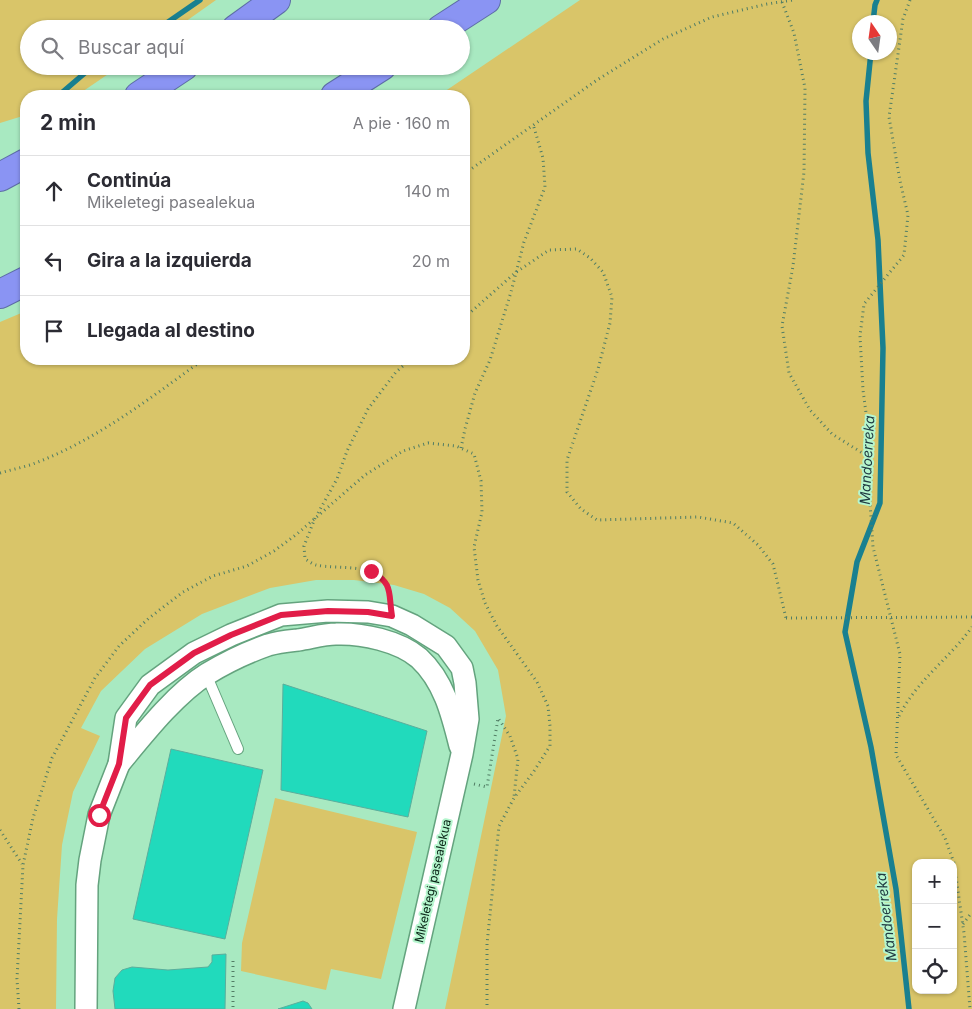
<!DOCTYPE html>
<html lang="es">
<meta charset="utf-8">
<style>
:root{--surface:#fff;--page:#f7f7f7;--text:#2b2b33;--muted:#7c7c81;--line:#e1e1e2}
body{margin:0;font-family:Inter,sans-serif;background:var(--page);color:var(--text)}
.controls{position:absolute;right:15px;bottom:15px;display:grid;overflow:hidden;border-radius:10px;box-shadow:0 1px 4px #0004}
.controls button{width:45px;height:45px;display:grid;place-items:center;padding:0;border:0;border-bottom:1px solid var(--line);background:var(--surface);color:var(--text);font:25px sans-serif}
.compass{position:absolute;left:852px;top:15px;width:45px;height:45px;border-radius:50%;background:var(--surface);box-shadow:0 1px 4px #0004;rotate:347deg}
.stop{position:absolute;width:15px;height:15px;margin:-11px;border:4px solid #e11d48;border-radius:50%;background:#fff}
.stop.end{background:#e11d48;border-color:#fff;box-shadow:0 1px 5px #0008}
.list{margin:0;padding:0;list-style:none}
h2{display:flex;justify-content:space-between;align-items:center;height:65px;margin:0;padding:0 20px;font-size:21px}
h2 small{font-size:16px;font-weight:400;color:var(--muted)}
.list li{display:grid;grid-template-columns:32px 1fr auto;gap:15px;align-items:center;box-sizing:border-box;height:70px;padding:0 20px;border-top:1px solid var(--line)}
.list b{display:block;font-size:19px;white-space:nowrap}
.list p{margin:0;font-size:16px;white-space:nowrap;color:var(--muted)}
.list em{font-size:16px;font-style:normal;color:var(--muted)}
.icon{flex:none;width:28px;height:28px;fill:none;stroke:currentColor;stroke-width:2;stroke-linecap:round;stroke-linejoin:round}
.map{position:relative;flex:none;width:972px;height:1009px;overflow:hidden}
.search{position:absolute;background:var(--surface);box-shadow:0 1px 4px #0004;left:20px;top:20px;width:450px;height:55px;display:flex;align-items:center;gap:12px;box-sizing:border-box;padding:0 18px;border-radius:28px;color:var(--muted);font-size:19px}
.panel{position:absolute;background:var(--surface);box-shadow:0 1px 4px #0004;left:20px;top:90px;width:450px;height:275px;border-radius:20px}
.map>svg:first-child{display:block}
.green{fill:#d9c569;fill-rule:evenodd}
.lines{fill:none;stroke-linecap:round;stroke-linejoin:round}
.stream{stroke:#198090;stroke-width:5.5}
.building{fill:#21dabc;stroke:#5bae9c}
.lane-casing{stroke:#64a37e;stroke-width:12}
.street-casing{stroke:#64a37e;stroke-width:24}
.highway-casing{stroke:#5d6da6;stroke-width:30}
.path{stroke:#517d64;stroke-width:3;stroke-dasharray:1 4;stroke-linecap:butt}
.lane{stroke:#fff;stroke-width:10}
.street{stroke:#fff;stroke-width:21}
.highway{stroke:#8a94f3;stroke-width:28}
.path-bridge{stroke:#517d64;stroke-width:3;stroke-dasharray:1 4;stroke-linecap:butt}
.route{stroke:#e11d48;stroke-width:6}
.labels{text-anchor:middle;stroke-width:4;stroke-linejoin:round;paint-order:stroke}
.street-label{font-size:12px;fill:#0a2517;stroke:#b5f6ce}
.water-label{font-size:14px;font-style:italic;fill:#213b42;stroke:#b5f6ce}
</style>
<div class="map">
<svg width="972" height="1009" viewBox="0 0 972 1009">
<rect width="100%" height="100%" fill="#a8e9c1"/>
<!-- green -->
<g class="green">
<path d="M 0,0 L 216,0 L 175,29 L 29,29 L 29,66 L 120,66 L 76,96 L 26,96 L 26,115 L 0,123 Z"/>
<path d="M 580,0 L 972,0 L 972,1009 L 445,1009 L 506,716 L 498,670 L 475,631 L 450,608 L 424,594 L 394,585 L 354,580 L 316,580 L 270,588 L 202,614 L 145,649 L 101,691 L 81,728 L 100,736 L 73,792 L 62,845 L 57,919 L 56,1009 L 0,1009 L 0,322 L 26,311 L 26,359 L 464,359 L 464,96 L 438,96 ZM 890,22 L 890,52 L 860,52 L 860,22 ZM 916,863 L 953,863 L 953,990 L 916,990 Z"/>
<path d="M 275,798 L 417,832 L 381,979 L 331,969 L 326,990 L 241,971 L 242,943 Z"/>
</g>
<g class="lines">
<!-- stream -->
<g class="stream">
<path d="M 873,22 L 875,5 L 877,0"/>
<path d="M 158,29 L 200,0"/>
<path d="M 871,52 L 866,101 L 868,153 L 878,240 L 883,348 L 880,503 L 857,562 L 845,632 L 871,747 L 896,889 L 909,1009"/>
<path d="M 58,96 L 93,66"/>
</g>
</g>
<!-- building -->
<g class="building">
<path d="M 283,684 L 427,731 L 408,817 L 281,790 Z"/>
<path d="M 171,749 L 263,770 L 225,939 L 133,919 Z"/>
<path d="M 226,954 L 225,1009 L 115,1009 L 113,991 L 115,978 L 122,970 L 132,967 L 168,970 L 208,967 L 212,962 L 212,955 Z"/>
<path d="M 303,1001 L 308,1003 L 312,1009 L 278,1009 Z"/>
</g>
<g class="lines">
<defs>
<path id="lane" d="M 206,674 L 238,749"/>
<g id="street">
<path d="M 119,764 C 143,735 175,694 207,674 C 225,663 248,652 268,645 C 278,642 289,641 298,640 C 311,638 324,634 336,634 C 362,633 399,641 419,658 C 444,681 452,714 460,746"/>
<path d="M 86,1009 L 87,885 L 90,860 L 99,815 L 119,764 L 126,718 L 150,685 L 194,653 L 231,635 L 281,615 L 328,611 L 368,612 L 392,616 L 412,625 L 446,646 L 462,668 L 465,683 L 468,719 L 462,754 L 404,1009"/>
</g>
<g id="highway">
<path d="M 236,29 L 276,0"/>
<path d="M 441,29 L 486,0"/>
<path d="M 139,96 L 184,66"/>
<path d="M 335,96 L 382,66"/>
<path d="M 0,177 L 26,163"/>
<path d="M 0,294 L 26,281"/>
</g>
</defs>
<!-- lane casing -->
<use href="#lane" class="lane-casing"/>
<!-- street casing -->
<use href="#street" class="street-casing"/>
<!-- highway casing -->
<use href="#highway" class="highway-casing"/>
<!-- path -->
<g class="path">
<path d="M 910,0 L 903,19 L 889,117 L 900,181 L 908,215 L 904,255 L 864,304 L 860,336 L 863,390 L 872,459 L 870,503 L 873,547 L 900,654 L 896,755 L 945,838 L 954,863 L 964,933 L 970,1009"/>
<path d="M 782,2 L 794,33 L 805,88 L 804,172 L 793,266 L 782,326 L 789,373 L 810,410 L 832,434 L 872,459"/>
<path d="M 464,174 L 597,80 L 663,39 L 712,17 L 767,4 L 793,0"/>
<path d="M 464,318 L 515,273 L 549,250 L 577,249 L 590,258 L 603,272 L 612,297 L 610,323 L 598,369 L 567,460 L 567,492 L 581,509 L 597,520 L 698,517 L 733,523 L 758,545 L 773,564 L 786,618"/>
<path d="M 461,448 L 465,429 L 475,393 L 490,360 L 511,292 L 524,242 L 545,187 L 543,158 L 533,124"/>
<path d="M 0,473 C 10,470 20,468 30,465 C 94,442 149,399 204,359"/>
<path d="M 318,513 L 337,479 L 347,451 L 368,409 L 396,372 L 411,359"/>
<path d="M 315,518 L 304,546 L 305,559 C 309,561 312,564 316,565 C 338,570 389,561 390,595"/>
<path d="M 899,716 C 918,679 949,659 972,627"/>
<path d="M 474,784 L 487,787 L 498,718 L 510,736 L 518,759 L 514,797"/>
<path d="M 0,830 L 22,864"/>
<path d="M 963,924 L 972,912"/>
<path d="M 233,961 L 233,1009"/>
<path d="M 19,1009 L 17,979 L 23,865 L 33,818 L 52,758 L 95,678 L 119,646 L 149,618 L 183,592 L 213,576 L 247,566 L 274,551 L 297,534 L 365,475 L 403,451 L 428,443 L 456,446 L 474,454 L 481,481 L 482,512 L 474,547 L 478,580 L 485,603 L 497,626 L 537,682 L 548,706 L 550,726 L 550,746 L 534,771 L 514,798 L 499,826 L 487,944 L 487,1009"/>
</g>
<!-- lane -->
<use href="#lane" class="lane"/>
<!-- street -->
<use href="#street" class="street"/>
<!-- highway -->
<use href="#highway" class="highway"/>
<!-- path-bridge -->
<path class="path-bridge" d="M 786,618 L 972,617"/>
</g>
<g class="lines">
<!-- route -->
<path class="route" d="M 99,815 L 119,764 L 126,718 L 150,685 L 194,653 L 231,635 L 281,615 L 328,611 L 368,612 L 392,616 C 388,593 394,584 371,571"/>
</g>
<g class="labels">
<!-- street labels -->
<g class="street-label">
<text transform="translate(433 881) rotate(-77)" y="4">Mikeletegi pasealekua</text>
</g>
<!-- water labels -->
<g class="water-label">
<text transform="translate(867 460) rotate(-87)" y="5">Mandoerreka</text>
<text transform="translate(886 917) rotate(-97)" y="5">Mandoerreka</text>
</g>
</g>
</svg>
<div class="controls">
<button>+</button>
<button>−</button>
<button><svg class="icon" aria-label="locate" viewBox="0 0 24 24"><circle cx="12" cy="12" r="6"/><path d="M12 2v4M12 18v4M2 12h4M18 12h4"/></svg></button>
</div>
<svg class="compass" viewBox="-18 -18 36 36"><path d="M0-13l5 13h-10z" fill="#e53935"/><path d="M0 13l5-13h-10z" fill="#7c7c81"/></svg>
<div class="stop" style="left:99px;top:815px"></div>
<div class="stop end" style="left:371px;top:571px"></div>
<div class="search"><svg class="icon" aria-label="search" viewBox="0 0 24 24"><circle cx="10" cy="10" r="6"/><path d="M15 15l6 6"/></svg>Buscar aquí</div>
<section class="panel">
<h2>2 min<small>A pie · 160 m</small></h2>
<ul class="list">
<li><svg class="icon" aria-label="ahead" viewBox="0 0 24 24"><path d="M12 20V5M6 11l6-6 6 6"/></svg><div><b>Continúa</b><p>Mikeletegi pasealekua</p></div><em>140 m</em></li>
<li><svg class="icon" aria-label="left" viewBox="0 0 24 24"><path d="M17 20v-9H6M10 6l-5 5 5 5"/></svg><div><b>Gira a la izquierda</b></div><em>20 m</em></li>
<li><svg class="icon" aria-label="arrive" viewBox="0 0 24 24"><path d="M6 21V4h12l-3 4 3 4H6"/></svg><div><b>Llegada al destino</b></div></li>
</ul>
</section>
</div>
